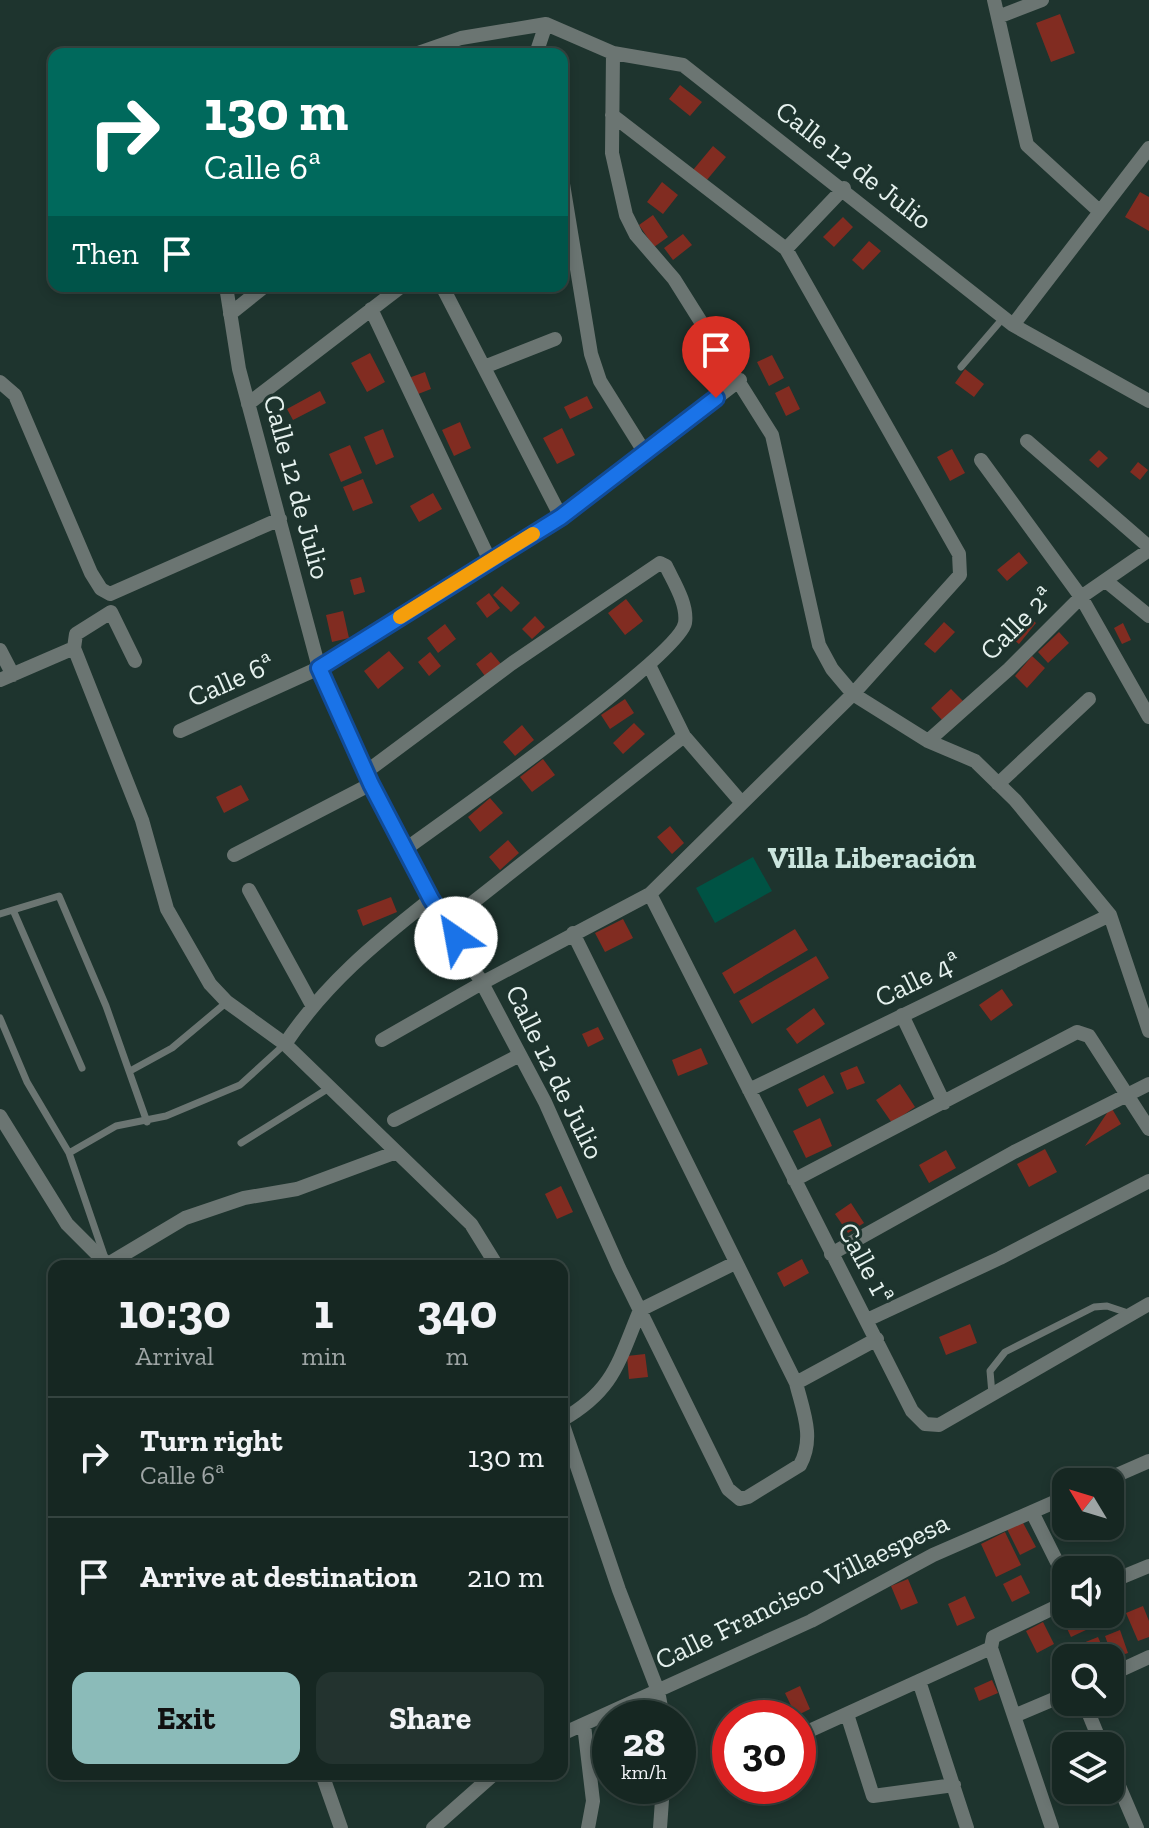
<!DOCTYPE html>
<meta charset="utf-8">
<style>
:root{--surface:#162722;--page:#23332f;--text:#f1f3f6;--muted:#9ea5a5;--line:#354440;--accent:#8bbbb9}
body{margin:0;font-family:"Zilla Slab",serif;background:var(--page);color:var(--text);height:100vh;display:flex;flex-direction:column;font-size:30px;white-space:nowrap}
*{box-sizing:border-box;margin:0}
p{font-size:26px;color:var(--muted)}
.icon{flex:none;width:44px;height:44px;fill:none;stroke:currentColor;stroke-width:2;stroke-linecap:round;stroke-linejoin:round}
.map{position:relative;flex:1;overflow:hidden}
.drawer{position:absolute;left:48px;top:1260px;width:520px;height:520px;display:flex;flex-direction:column;background:var(--surface);border-radius:16px;box-shadow:0 4px 12px #0003,0 0 0 2px var(--line)}
.drawer>*{flex:none}
.banner{position:absolute;left:48px;top:48px;width:520px;height:244px;border-radius:16px;box-shadow:0 4px 12px #0003,0 0 0 2px var(--line);background:#00695c;color:#fff;overflow:hidden}
.needle{width:52px;rotate:308deg}
.controls{position:absolute;left:1052px;top:1468px;display:grid;gap:16px}
.controls a{display:grid;place-items:center;width:72px;height:72px;border-radius:16px;background:var(--surface);box-shadow:0 4px 12px #0003,0 0 0 2px var(--line);font-size:40px}
.speed{position:absolute;left:592px;top:1700px;display:flex;gap:16px;font-size:40px;font-weight:700;text-align:center}
.speed>*{display:grid;place-content:center;width:104px;height:104px;border-radius:50%;background:var(--surface);box-shadow:0 4px 12px #0003,0 0 0 2px var(--line);line-height:1}
.speed small{font-size:20px;font-weight:400}
.speed .limit{border:12px solid #d22;background:#fff;color:#111}
.pin{position:absolute;display:grid;place-items:center;width:68px;height:68px;color:#fff;margin:-82px -34px;border-radius:50% 50% 50% 0;rotate:-45deg;box-shadow:0 0 8px #0007}
.pin .icon{rotate:45deg}
.me{position:absolute;width:88px;margin:-44px;rotate:327deg;stroke-linejoin:round;filter:drop-shadow(0 0 6px #0008)}
.turn{display:flex;align-items:center;gap:28px;height:168px;padding:0 24px;font-size:36px}
.turn .icon{width:104px;height:104px;stroke-width:2.5}
.turn b{display:block;font-size:56px;line-height:68px}
.then{display:flex;align-items:center;height:76px;padding:0 24px;background:#0003;gap:16px;font-size:30px}
.eta{display:flex;justify-content:space-evenly;align-items:center;height:136px;text-align:center}
.eta b{font-size:48px;font-weight:700;line-height:56px}
.primary-button{display:flex;gap:16px;margin-top:auto;padding:16px 24px}
.primary-button a{flex:1;height:92px;border-radius:16px;background:var(--accent);color:#111;font-size:32px;font-weight:700;line-height:92px;text-align:center}
.primary-button a+a{background:var(--page);color:var(--text)}
ul{padding:0;list-style:none}
li{display:flex;align-items:center;gap:24px;height:120px;padding:0 24px;border-top:2px solid var(--line)}
li div{flex:1}
li b{display:block;font-size:30px}
li em{font-style:normal}
.map>svg:first-child{display:block}
.green{fill:#005344}
.building{fill:#812c21}
.lines{fill:none;stroke-linecap:round;stroke-linejoin:round}
.service{stroke:#6b7572;stroke-width:7}
.minor{stroke:#6b7572;stroke-width:14}
.route-casing{stroke:#114b97;stroke-width:20}
.route{stroke:#1a73e8;stroke-width:14}
.slow{stroke:#f59e0b;stroke-width:14}
.labels{text-anchor:middle;dominant-baseline:central;stroke-width:6;stroke-linejoin:round;paint-order:stroke}
.street-label{font-size:28px;fill:#e5f1ee;stroke:#1e342e}
.neighbourhood-label{font-size:30px;font-weight:bold;fill:#cbe5de;stroke:#1e342e}
</style>
<div class="map">
<svg width="1149" height="1828" viewBox="0 0 1149 1828">
<rect width="100%" height="100%" fill="#1e342e"/>
<path class="green" d="M753 857 772 891 715 923 696 888Z"/>
<path class="building" d="M1060 14 1075 53 1051 62 1036 23Z
M680 85 702 102 690 116 669 99Z
M713 146 726 157 706 181 693 170Z
M662 182 678 195 663 214 647 202Z
M1140 192 1149 197V231L1125 217Z
M653 215 668 237 654 247 639 225Z
M843 217 853 227 834 247 823 237Z
M683 234 692 245 673 260 664 248Z
M869 241 881 251 863 270 852 260Z
M370 353 385 382 367 392 351 363Z
M772 355 784 378 769 386 757 362Z
M965 369 984 384 974 397 955 383Z
M425 372 431 389 413 396 406 379Z
M789 386 800 409 786 416 775 393Z
M320 391 326 403 293 420 287 409Z
M587 396 593 408 570 419 564 407Z
M460 422 471 448 454 456 442 430Z
M562 428 575 455 557 464 543 438Z
M383 429 394 457 376 465 364 437Z
M350 445 362 473 341 482 329 454Z
M952 449 965 473 950 481 937 457Z
M1099 450 1108 458 1098 468 1089 460Z
M1138 462 1148 470 1140 480 1130 472Z
M363 479 373 503 353 511 343 487Z
M433 493 442 509 419 522 410 506Z
M1019 552 1028 563 1007 581 997 570Z
M361 577 365 592 354 595 350 580Z
M502 586 520 603 511 612 493 595Z
M489 593 500 608 487 618 476 603Z
M626 599 643 621 625 635 608 613Z
M343 611 349 638 332 642 326 615Z
M1023 612 1036 623 1019 644 1006 633Z
M535 616 545 627 532 639 522 629Z
M944 622 955 632 935 653 924 644Z
M1123 623 1131 640 1122 644 1114 628Z
M445 624 456 639 438 653 427 638Z
M1059 632 1069 643 1048 663 1038 652Z
M389 651 404 668 378 689 364 671Z
M430 652 441 666 429 676 418 662Z
M491 652 501 664 485 676 476 664Z
M1032 656 1045 668 1027 688 1015 676Z
M951 689 963 701 942 720 931 708Z
M625 699 634 713 610 729 601 715Z
M634 723 645 734 623 754 613 743Z
M522 725 534 740 515 756 503 742Z
M543 759 555 775 532 792 520 777Z
M241 785 249 800 224 813 216 797Z
M490 798 503 813 480 832 468 817Z
M670 826 684 843 672 854 657 837Z
M508 840 519 853 500 870 489 857Z
M391 897 397 912 363 926 357 910Z
M623 919 633 938 605 952 595 933Z
M795 929 808 950 734 994 722 973Z
M816 956 829 978 752 1024 739 1001Z
M1002 989 1013 1005 991 1021 979 1005Z
M814 1008 825 1024 797 1044 786 1029Z
M598 1027 604 1039 588 1047 582 1034Z
M701 1048 708 1064 678 1076 672 1060Z
M857 1066 865 1083 847 1090 840 1073Z
M824 1075 834 1093 807 1107 798 1089Z
M900 1084 915 1107 892 1123 876 1100Z
M1111 1107 1121 1124 1085 1146Z
M820 1118 832 1146 806 1158 793 1131Z
M1045 1149 1057 1172 1029 1187 1017 1164Z
M946 1150 956 1168 929 1183 919 1165Z
M561 1186 573 1212 557 1219 545 1194Z
M851 1203 864 1223 848 1233 835 1214Z
M802 1259 809 1273 784 1287 777 1273Z
M970 1324 977 1343 946 1355 939 1337Z
M645 1354 648 1377 629 1379 627 1356Z
M1021 1519 1036 1547 1020 1555 1006 1527Z
M1005 1532 1021 1565 996 1577 981 1544Z
M1021 1575 1030 1593 1012 1602 1003 1584Z
M908 1579 918 1603 901 1610 891 1586Z
M965 1596 975 1618 957 1626 948 1604Z
M1143 1606 1149 1621V1637L1138 1641 1126 1613Z
M1069 1614H1081L1088 1629 1071 1637 1062 1618Z
M1043 1622 1054 1644 1037 1653 1026 1631Z
M1120 1630 1128 1653 1113 1658 1105 1636Z
M1098 1637 1107 1658H1089L1083 1643Z
M992 1680 998 1693 979 1701 974 1688Z
M800 1686 810 1709 796 1716 785 1693Z"/>
<g class="lines">
<path class="service" d="M961 367 1004 317
M13 910 82 1068
M0 914 59 896 106 1006 147 1122
M0 1018 27 1082 69 1153 105 1258
M130 1071 172 1048 227 1002
M241 1143 329 1088
M69 1153 116 1126 166 1116 240 1085 285 1044
M992 1394 990 1371 1005 1352 1094 1307 1107 1306 1131 1314"/>
<path class="minor" d="M994 0 1027 145 1098 210
M998 17 1042 0
M613 53 612 153 626 215 636 235 674 279 772 435 819 645 832 669 853 694 928 741 975 761 1015 800 1110 915 1149 1031
M415 54 461 38 546 24 613 53 683 65 1013 325 1149 401
M536 54 546 24
M562 178 591 354 600 381 645 453
M786 249 844 188
M226 286 239 369 319 668 371 784 431 899 482 983 545 1102 619 1268 728 1489 740 1499 748 1497 800 1465C815 1438 803 1411 796 1383L573 933
M442 286 561 517
M371 309 490 561
M230 314 265 286
M1013 325 1149 148
M484 367 555 339
M0 382 15 395 91 573 101 589 110 594
M248 404 402 286
M1027 441 1149 547
M981 460 1081 597 1149 717
M1106 581 1149 616
M110 594 280 519
M0 650 13 675
M135 661 111 612 76 634 74 648 142 820 167 909 210 984 227 1002 285 1044 471 1224 497 1266
M649 665 684 736 741 802
M0 680 74 648
M180 731 319 668 561 517 740 380
M928 741 1009 669 1081 597 1149 550
M366 772 511 664 660 563 666 566C673 581 688 604 685 623 679 656 447 819 407 848
M998 784 1089 699
M234 855 371 784
M249 890 312 1005
M650 894 912 1411 925 1424 939 1425 1149 1304
M448 922 684 736
M902 1015 944 1103
M382 1040 482 983 650 894 853 694 960 575 959 554 786 249 612 115
M285 1044C325 984 375 943 431 899
M749 1090 1110 915
M0 1116 67 1224 109 1266
M394 1120 520 1055
M794 1180 1077 1032 1089 1036 1149 1129
M831 1254 1014 1152 1149 1084
M108 1264 185 1218 244 1198 297 1189 394 1153
M867 1320 1000 1258 1149 1181
M796 1383 877 1339
M562 1420C614 1390 618 1363 640 1310L735 1263
M562 1422 619 1590 658 1691 663 1718
M1101 1482 1149 1461
M1032 1512 1066 1580
M1110 1582 1149 1566
M991 1648 1052 1828
M1110 1675 1149 1657
M919 1681 967 1828
M1084 1702 1102 1746
M847 1714 873 1796 954 1785
M1014 1716 1066 1694
M584 1725 593 1801 588 1828
M562 1734 811 1621 933 1555 1066 1497
M798 1736 991 1648 993 1637 1066 1602
M1110 1765 1137 1828
M322 1774 341 1828
M433 1828 494 1774
M660 1828 663 1786"/>
</g>
<g class="lines">
<defs>
<path id="route" d="M456 938 431 899 371 784 319 668 561 517 716 398"/>
</defs>
<use href="#route" class="route-casing"/>
<use href="#route" class="route"/>
<path class="slow" d="M400 617 533 534"/>
</g>
<g class="labels">
<g class="street-label">
<text transform="translate(854 165) rotate(38)">Calle 12 de Julio</text>
<text transform="translate(297 487) rotate(75)">Calle 12 de Julio</text>
<text transform="translate(1017 623) rotate(-45)">Calle 2ª</text>
<text transform="translate(231 680) rotate(-24)">Calle 6ª</text>
<text transform="translate(918 979) rotate(-26)">Calle 4ª</text>
<text transform="translate(555 1072) rotate(64)">Calle 12 de Julio</text>
<text transform="translate(866 1263) rotate(62)">Calle 1ª</text>
<text transform="translate(802 1591) rotate(-26)">Calle Francisco Villaespesa</text>
</g>
<g class="neighbourhood-label">
<text x="872" y="858">Villa Liberación</text>
</g>
</g>
</svg>
<div class="controls">
<a><svg class="needle" viewBox="-14 -14 28 28"><path d="M0-13l5 13h-10z" fill="#e53935"/><path d="M0 13l5-13h-10z" fill="#9ea5a5"/></svg></a>
<a><svg class="icon" aria-label="sound" viewBox="0 0 24 24"><path d="M4 9h4l5-4v14l-5-4H4zM17 9q2 3 0 6"/></svg></a>
<a><svg class="icon" aria-label="search" viewBox="0 0 24 24"><circle cx="10" cy="10" r="6"/><path d="M15 15l6 6"/></svg></a>
<a><svg class="icon" aria-label="layers" viewBox="0 0 24 24"><path d="M12 4l9 5-9 5-9-5zM3 14l9 5 9-5"/></svg></a>
</div>
<div class="speed"><div>28<small>km/h</small></div><div class="limit">30</div></div>
<div class="pin" style="left:716px;top:398px;background:#d93025"><svg class="icon" aria-label="arrive" viewBox="0 0 24 24"><path d="M6 21V4h12l-3 4 3 4H6"/></svg></div>
<svg class="me" style="left:456px;top:938px" viewBox="-20 -20 40 40"><circle r="19" fill="#fff"/><path d="M0-13L10 11 0 6-10 11z" fill="#1a73e8"/></svg>
<div class="banner">
<div class="turn"><svg class="icon" aria-label="right" viewBox="0 0 24 24"><path d="M7 20v-9h11M14 6l5 5-5 5"/></svg><div><b>130 m</b>Calle 6ª</div></div>
<div class="then">Then<svg class="icon" aria-label="arrive" viewBox="0 0 24 24"><path d="M6 21V4h12l-3 4 3 4H6"/></svg></div>
</div>
<section class="drawer">
<div class="eta">
<div><b>10:30</b><p>Arrival</p></div>
<div><b>1</b><p>min</p></div>
<div><b>340</b><p>m</p></div>
</div>
<ul>
<li><svg class="icon" aria-label="right" viewBox="0 0 24 24"><path d="M7 20v-9h11M14 6l5 5-5 5"/></svg><div><b>Turn right</b><p>Calle 6ª</p></div><em>130 m</em></li>
<li><svg class="icon" aria-label="arrive" viewBox="0 0 24 24"><path d="M6 21V4h12l-3 4 3 4H6"/></svg><div><b>Arrive at destination</b></div><em>210 m</em></li>
</ul>
<div class="primary-button"><a>Exit</a><a>Share</a></div>
</section>
</div>
